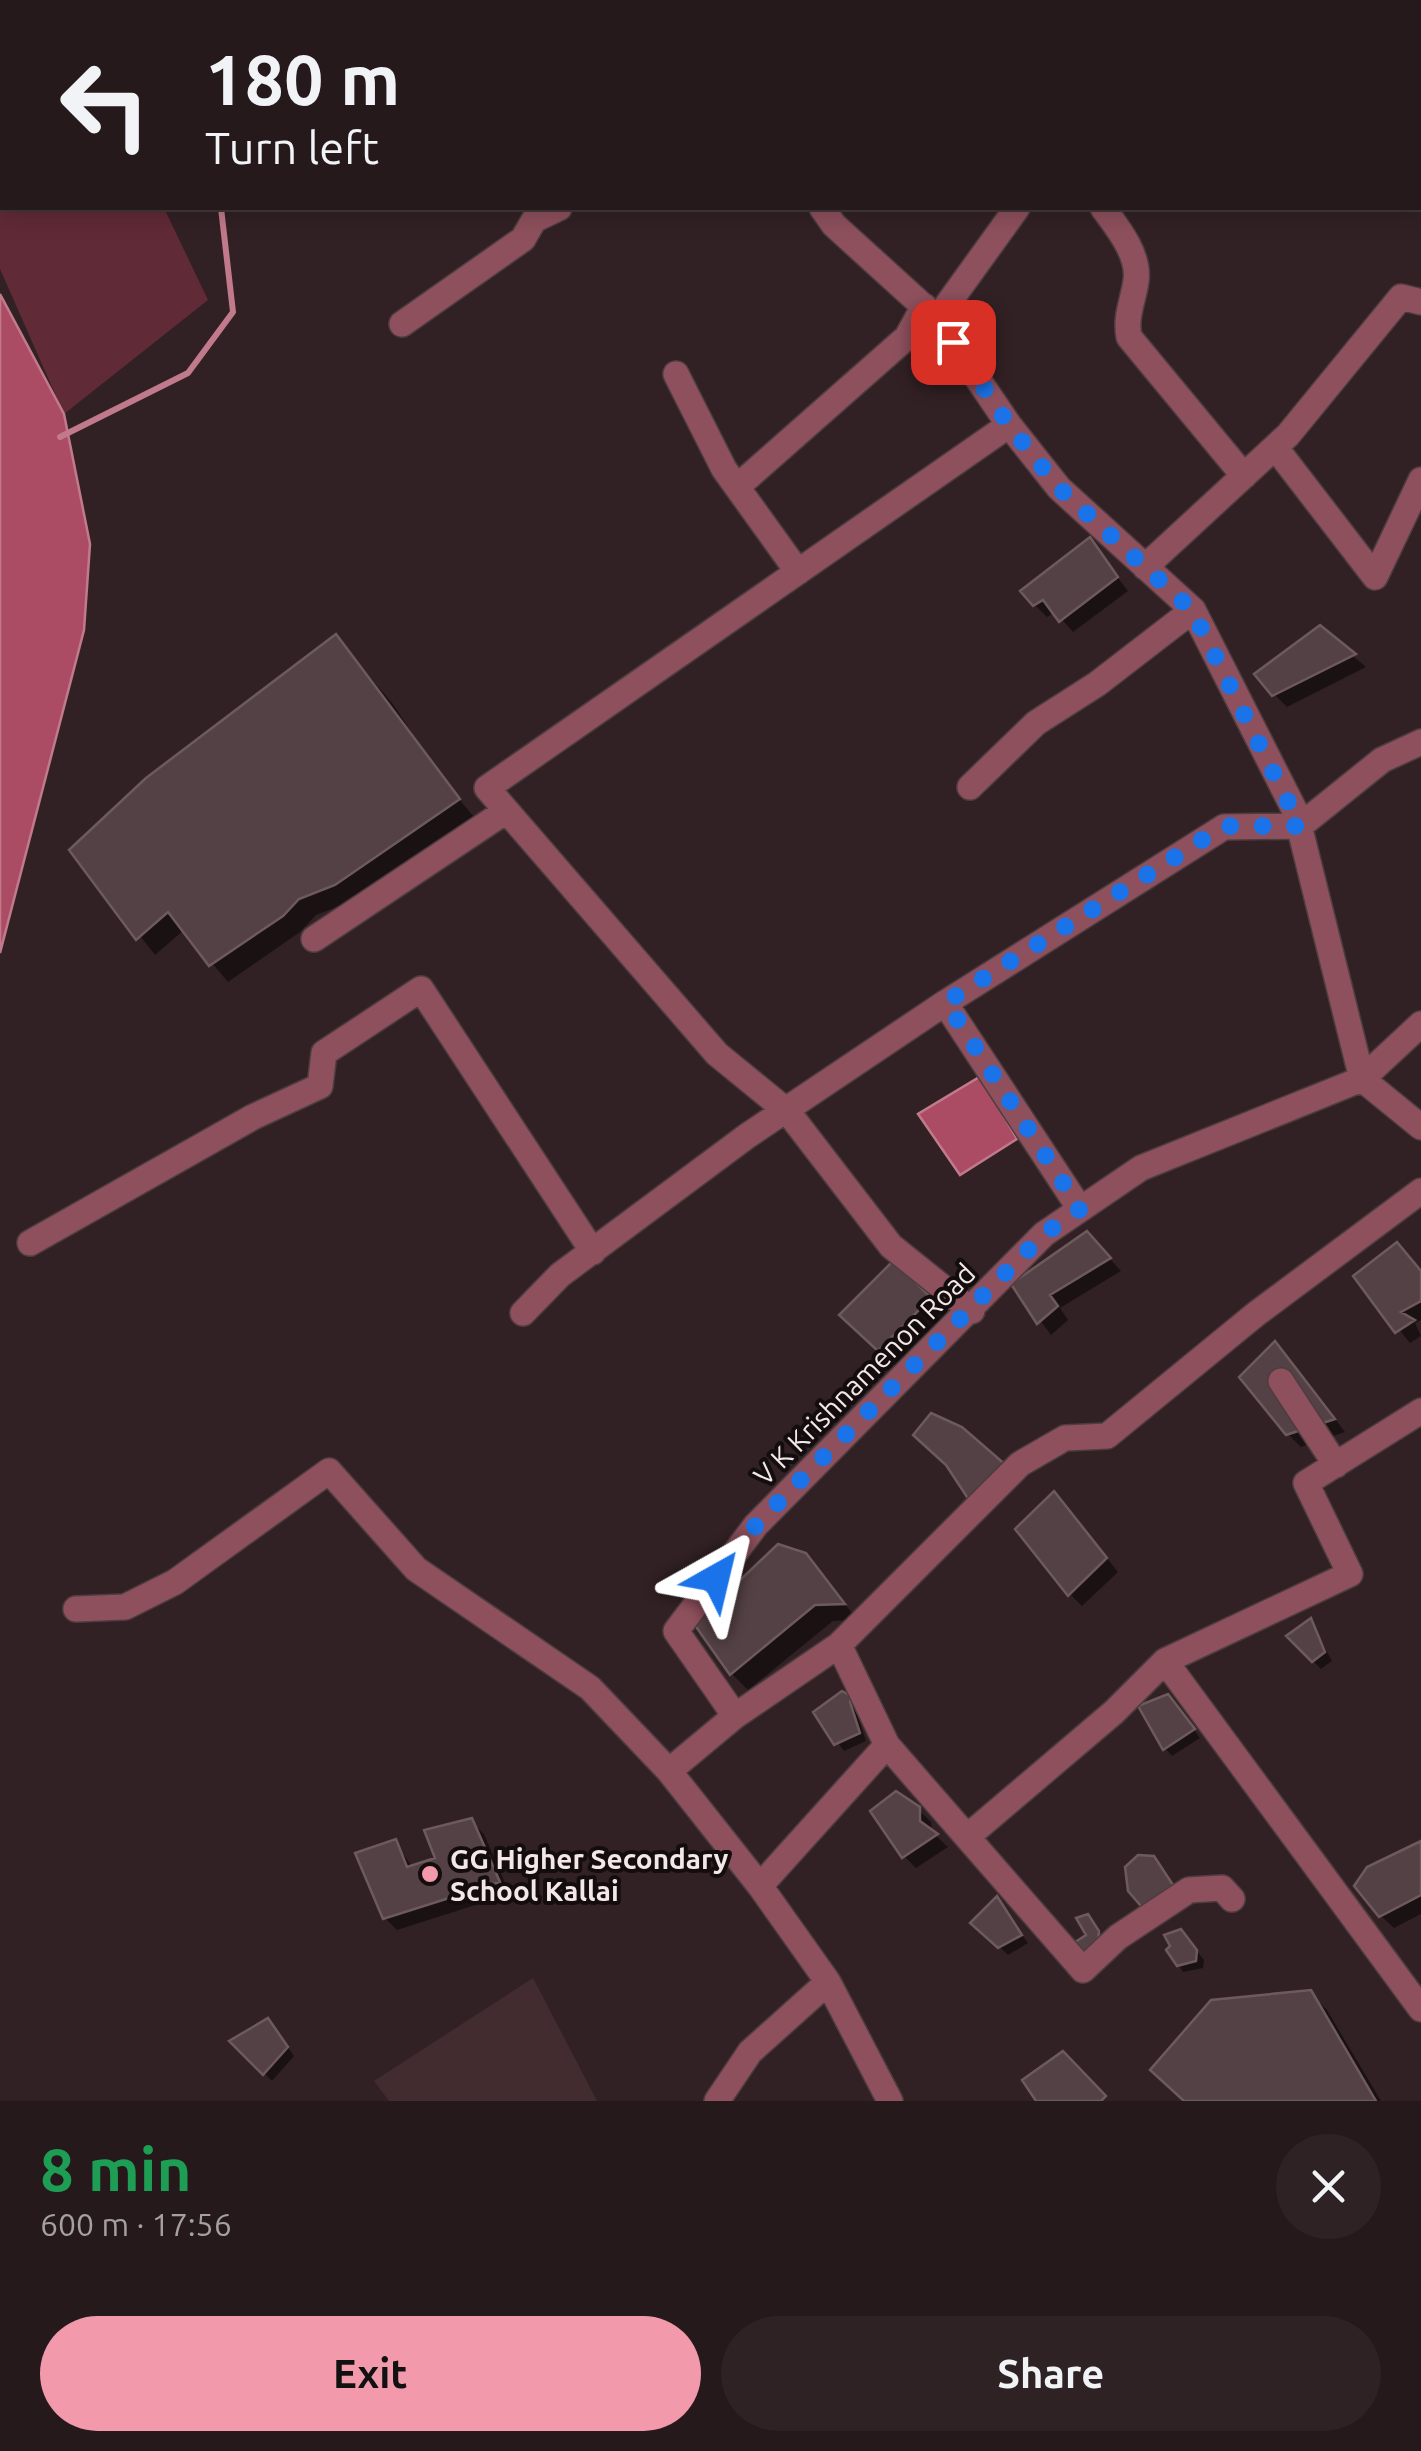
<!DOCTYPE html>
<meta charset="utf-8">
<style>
:root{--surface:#26191b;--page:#2e2224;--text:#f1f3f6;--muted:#a4a0a3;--line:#42383a;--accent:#f29aac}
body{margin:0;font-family:Ubuntu,sans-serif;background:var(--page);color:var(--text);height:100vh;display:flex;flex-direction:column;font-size:38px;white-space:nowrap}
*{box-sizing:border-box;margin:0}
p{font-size:32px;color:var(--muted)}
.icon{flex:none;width:55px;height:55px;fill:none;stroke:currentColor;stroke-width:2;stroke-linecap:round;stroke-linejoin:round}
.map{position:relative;height:2101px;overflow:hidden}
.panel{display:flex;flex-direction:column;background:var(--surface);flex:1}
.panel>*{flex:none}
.top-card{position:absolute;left:0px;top:0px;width:1422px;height:210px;box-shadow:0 5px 25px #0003,0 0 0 2px var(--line);background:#26191b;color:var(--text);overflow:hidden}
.pin{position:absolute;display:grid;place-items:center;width:85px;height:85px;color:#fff;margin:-42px;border-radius:20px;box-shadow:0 5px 15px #0006}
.me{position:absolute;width:110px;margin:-55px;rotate:37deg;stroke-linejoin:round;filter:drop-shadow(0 0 8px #0008)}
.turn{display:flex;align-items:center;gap:35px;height:210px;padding:0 40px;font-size:45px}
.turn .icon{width:130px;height:130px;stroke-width:2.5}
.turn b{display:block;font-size:70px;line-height:85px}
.round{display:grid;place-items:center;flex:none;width:105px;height:105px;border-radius:52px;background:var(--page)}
.summary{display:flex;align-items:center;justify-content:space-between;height:170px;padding:0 40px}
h1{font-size:60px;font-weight:700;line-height:75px;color:#1e9e55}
.cta{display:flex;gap:20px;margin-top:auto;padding:20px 40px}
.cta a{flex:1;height:115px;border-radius:60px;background:var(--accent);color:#111;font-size:40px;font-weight:700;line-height:115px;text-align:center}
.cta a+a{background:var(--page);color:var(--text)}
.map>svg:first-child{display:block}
.built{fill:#422c30}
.green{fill:#612a37}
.water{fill:#ac4c64;stroke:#c17a8c;stroke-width:2.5}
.shadow{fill:#0007}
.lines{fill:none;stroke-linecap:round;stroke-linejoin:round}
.stream{stroke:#c17a8c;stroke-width:6}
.building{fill:#544145;stroke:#6e5a5d;stroke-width:2.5}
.minor-casing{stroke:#4d3d40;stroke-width:28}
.minor{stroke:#8e505d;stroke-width:25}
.route{stroke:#1a73e8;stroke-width:18;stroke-dasharray:0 32.4}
.poi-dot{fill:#f29aac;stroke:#140d0e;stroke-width:4}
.labels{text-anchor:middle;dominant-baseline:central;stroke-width:8;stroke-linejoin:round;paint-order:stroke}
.street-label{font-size:28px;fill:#f3e7e9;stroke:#140d0e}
.poi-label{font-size:28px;font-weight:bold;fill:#f3e7e9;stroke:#140d0e;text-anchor:start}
</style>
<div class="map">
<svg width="1421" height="2101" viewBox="0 0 1421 2101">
<rect width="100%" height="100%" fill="#322124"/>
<path class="built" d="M533 1978 597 2101H389L374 2081Z"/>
<path class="green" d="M0 0 68 2H2V208H164L208 300 64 414 0 269Z"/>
<path class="water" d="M0 294 64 414 90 544 84 630 0 953Z
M981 1076 1017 1139 960 1175 918 1114Z"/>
<path class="shadow" d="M1090 541 1128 591 1073 632 1055 612 1047 617 1035 605Z
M1320 628 1366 667 1287 707 1274 694Z
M336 638 393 704 442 779 474 817 352 901 316 915 300 932 228 982 184 930 155 955 73 850Z
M1099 1247 1121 1271 1060 1308 1068 1320 1051 1335 1014 1285Z
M894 1264 954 1325 905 1375 867 1340Z
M1421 1272V1320L1415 1323 1421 1336 1410 1343 1356 1276Z
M1275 1344 1287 1356 1345 1432 1301 1447 1288 1434Z
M1066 1507 1118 1572 1082 1606 1070 1594Z
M804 1555 858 1620 833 1621 748 1690 732 1674Z
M1310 1621 1332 1661 1321 1669 1290 1637Z
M852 1699 860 1706 856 1711 866 1741 844 1751 816 1713Z
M1176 1705 1200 1738 1172 1756 1165 1748Z
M918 1809 931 1822 932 1832 948 1847 916 1868 904 1856Z
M471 1821 484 1834 510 1894 397 1930 385 1918 395 1842 413 1868 439 1860Z
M1421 1843V1914L1394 1928 1381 1916Z
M997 1900 1028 1943 1008 1955 974 1923Z
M1188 1940 1204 1960 1203 1968 1183 1972 1169 1950Z
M1310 1993 1327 2010 1381 2101H1186Z
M275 2029 294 2056 272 2081 233 2041Z"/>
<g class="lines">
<path class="stream" d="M322 2 326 0
M60 437 188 373 233 312 221 208"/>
</g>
<path class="building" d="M1090 537 1118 577 1059 622 1043 600 1033 606 1020 591Z
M1320 625 1356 654 1272 696 1254 674Z
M336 634 460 799 335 885 299 899 283 916 209 966 168 912 136 940 69 850 146 778Z
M1087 1231 1111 1258 1050 1295 1058 1306 1037 1324 1011 1284Z
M1397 1242 1421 1271V1301L1401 1312 1415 1320 1395 1333 1353 1276Z
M894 1260 931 1298 878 1351 839 1315Z
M1275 1341 1335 1419 1286 1435 1239 1377Z
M931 1413 962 1427 1007 1466 969 1500 946 1465 913 1435Z
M1054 1491 1107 1558 1068 1596 1015 1529Z
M778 1544 806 1553 845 1604 815 1605 730 1675 694 1624Z
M1311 1618 1325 1652 1312 1662 1286 1636Z
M842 1691 853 1697 850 1702 860 1733 834 1745 813 1712Z
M1168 1694 1195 1729 1163 1750 1138 1706Z
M896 1791 920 1807V1821L938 1834 902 1858 870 1811Z
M472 1818 500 1882 383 1919 355 1853 396 1839 407 1867 435 1858 424 1830Z
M1421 1841V1895L1379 1917 1354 1886 1367 1867Z
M1138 1855 1154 1856 1173 1885 1158 1906H1141L1128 1891 1125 1867Z
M997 1896 1022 1935 998 1948 970 1923Z
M1088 1914 1099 1931 1098 1944 1083 1954 1075 1942 1086 1935 1076 1918Z
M1181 1929 1197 1950 1196 1961 1177 1966 1166 1950 1170 1946 1164 1935Z
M1311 1990 1376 2101H1184L1150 2070 1211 2000Z
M268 2018 288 2047 263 2075 229 2041Z
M1063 2051 1106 2096 1101 2101H1036L1022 2080Z"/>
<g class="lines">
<defs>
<path id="minor" d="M215 0 217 2
M403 0 404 2
M636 0 638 2
M764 0 765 2
M844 0V2
M989 0V2
M583 2 587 0
M1047 2 1048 0
M1092 2 1095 0
M822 208 834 225 933 315
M1017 208 937 319 1009 425 1059 488 1193 610 1296 813 1362 1079 1421 1127
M1103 208C1117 227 1140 255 1136 281 1133 302 1125 316 1129 337L1244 476
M402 324 523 239 534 220 559 208
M676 374 724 469 798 572
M1275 447 1375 577 1421 480
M737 487 907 337 924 306
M1145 567 1288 435 1401 297 1421 302
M970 787 1036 723 1097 684 1193 610
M314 939 506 811
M945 1003 1224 827 1300 826 1382 760 1421 742
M30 1243 253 1117 320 1086 324 1053 421 989 593 1252
M972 1311 891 1246 788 1112 717 1054 487 788 1009 425
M523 1313 560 1275 747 1136 945 1003 1080 1209
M1281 1381 1336 1465
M76 1609 125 1607 175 1582 329 1471 416 1569 590 1688 669 1771
M839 1645 887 1745
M1165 1661 1421 2009
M735 1716 839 1645 1020 1464 1065 1438 1107 1436 1256 1314 1421 1191
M967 1837 1083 1970 1118 1937 1189 1890 1222 1888 1232 1899
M760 1886 887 1745 967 1837 1114 1712 1165 1661 1350 1574 1306 1483 1421 1411
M717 2101 750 2052 828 1982
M890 2101 828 1982 760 1886 669 1771 735 1716 676 1631 756 1525 1044 1234 1141 1168 1362 1079 1421 1024"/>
</defs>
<use href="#minor" class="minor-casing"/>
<use href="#minor" class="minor"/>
</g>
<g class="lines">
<path class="route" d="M716 1578 756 1525 1044 1234 1080 1209 946 1002 1224 826H1300L1192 610 1059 488 1009 425 953 342"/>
</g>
<circle class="poi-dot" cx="430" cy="1874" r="10"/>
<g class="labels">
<g class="street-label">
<text transform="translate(864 1374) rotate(-45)">V K Krishnamenon Road</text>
</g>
<g class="poi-label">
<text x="450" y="1858">GG Higher Secondary<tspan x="450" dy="32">School Kallai</tspan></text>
</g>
</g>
</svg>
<div class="pin" style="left:953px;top:342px;background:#d93025"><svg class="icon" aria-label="arrive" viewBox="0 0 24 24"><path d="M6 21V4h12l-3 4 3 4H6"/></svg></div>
<svg class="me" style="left:716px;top:1578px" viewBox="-20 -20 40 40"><path d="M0-17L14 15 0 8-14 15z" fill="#1a73e8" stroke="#fff" stroke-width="4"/></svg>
<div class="top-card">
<div class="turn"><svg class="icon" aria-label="left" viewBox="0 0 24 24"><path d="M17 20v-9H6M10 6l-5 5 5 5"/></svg><div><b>180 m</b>Turn left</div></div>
</div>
</div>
<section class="panel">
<div class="summary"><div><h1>8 min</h1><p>600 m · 17:56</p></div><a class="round"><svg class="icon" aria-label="close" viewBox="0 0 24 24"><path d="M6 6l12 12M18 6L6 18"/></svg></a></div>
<div class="cta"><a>Exit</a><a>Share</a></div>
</section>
